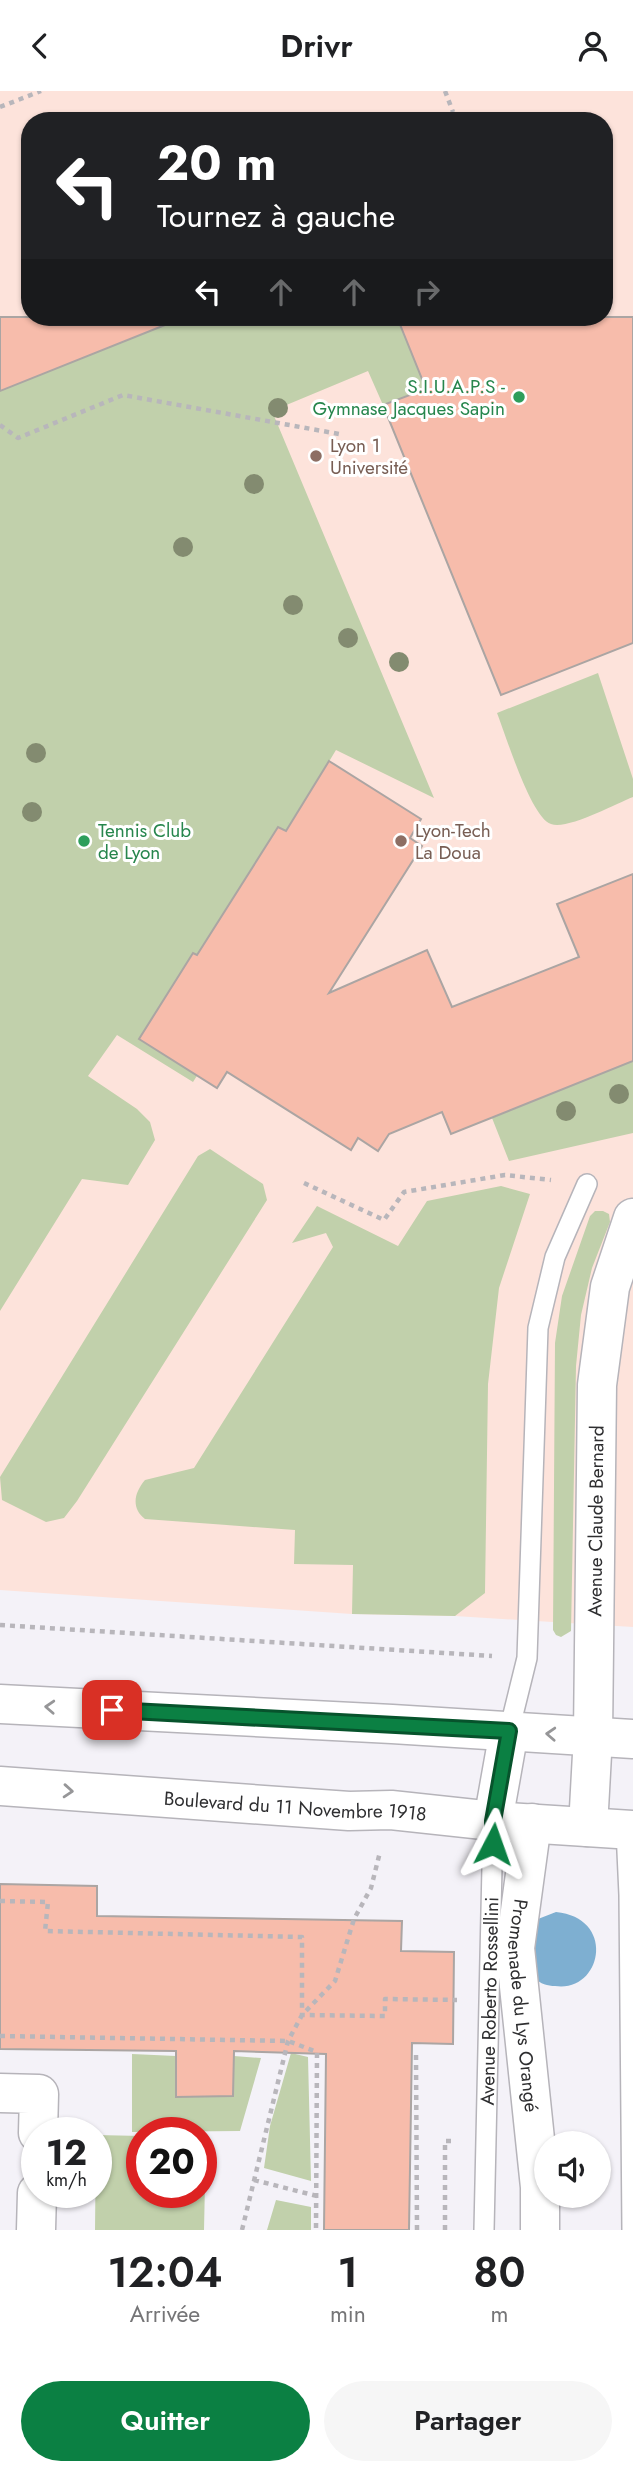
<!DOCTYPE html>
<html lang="fr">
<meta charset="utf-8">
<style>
:root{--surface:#fff;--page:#f6f6f6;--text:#202124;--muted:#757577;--accent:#0b8043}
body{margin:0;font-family:Jost,sans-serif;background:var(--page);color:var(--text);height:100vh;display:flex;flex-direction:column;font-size:26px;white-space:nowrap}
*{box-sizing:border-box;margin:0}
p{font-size:23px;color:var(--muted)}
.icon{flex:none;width:38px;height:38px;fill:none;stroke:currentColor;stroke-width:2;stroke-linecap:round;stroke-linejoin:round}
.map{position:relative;height:2139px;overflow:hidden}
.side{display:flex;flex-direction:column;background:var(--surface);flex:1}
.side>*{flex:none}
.guide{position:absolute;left:21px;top:21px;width:592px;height:214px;border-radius:28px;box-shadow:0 2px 5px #0004;background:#202124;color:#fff;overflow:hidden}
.fabs{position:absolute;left:534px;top:2040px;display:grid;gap:14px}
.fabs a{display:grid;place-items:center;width:77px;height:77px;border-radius:50%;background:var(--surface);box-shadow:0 2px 5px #0004;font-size:35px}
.speed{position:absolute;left:21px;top:2026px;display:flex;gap:14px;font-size:35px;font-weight:700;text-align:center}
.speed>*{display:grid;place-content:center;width:91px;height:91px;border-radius:50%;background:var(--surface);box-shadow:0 2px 5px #0004;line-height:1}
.speed small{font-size:18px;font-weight:400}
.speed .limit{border:10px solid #d22;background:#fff;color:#111}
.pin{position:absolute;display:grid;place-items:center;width:60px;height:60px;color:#fff;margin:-30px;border-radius:14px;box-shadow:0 4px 10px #0006}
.me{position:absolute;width:77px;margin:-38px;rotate:4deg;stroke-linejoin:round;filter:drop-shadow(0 0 5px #0008)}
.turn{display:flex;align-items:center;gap:24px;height:147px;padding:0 21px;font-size:32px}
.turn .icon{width:91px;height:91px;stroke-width:2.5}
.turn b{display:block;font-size:49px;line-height:60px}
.lanes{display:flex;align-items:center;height:66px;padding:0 21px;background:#0003;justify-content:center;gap:35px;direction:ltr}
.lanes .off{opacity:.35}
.eta{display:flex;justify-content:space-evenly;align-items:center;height:119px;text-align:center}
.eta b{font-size:42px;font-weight:600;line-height:49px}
.cta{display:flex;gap:14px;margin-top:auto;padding:14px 21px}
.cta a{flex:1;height:80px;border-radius:42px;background:var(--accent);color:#fff;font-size:28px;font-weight:600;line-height:80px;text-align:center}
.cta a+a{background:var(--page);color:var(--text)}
header{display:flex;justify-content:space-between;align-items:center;height:91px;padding:0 21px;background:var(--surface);font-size:32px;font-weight:600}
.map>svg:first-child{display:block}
.education{fill:#fde3db;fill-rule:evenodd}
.green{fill:#c1d0ab}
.water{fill:#7eafd1}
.building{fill:#f7bcab;stroke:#aba5a3;stroke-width:2}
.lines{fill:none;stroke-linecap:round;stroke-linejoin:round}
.lane-casing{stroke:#b6b4ba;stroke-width:22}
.street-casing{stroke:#b6b4ba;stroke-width:41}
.secondary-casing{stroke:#b6b4ba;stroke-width:41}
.path{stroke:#b8b6bb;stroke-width:4.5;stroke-dasharray:5 5;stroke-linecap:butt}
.lane{stroke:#fff;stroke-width:19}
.street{stroke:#fff;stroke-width:38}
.secondary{stroke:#fff;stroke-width:38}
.tree{fill:#838b70}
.oneway{stroke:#969698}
.route-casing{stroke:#07532c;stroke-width:18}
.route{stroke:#0b8043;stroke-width:12}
.leisure-dot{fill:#2e9e5b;stroke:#fff;stroke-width:2.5}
.education-dot{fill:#8d6e63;stroke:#fff;stroke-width:2.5}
.labels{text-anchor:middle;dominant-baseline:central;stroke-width:6;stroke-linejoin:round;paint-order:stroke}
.leisure-label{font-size:19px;fill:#27864d;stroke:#fff;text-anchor:end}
.education-label{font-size:19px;fill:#785e54;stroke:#fff;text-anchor:start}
.street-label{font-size:19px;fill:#2e2e30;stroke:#fff}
</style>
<header><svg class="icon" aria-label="back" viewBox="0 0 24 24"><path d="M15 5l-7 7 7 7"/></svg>Drivr<svg class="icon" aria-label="person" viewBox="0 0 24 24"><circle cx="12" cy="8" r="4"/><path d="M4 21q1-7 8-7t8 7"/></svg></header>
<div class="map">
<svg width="633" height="2139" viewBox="0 0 633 2139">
<rect width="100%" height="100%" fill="#f4f2f8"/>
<path class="education" d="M0 0H633V1536L455 1525 352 1523 0 1499ZM30 30H604V226H30Z"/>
<path class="green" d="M185 226H397L426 298 383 314 368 280 272 320 434 707 336 659 307 707 292 744 278 736 235 805 213 873 193 862 150 931 214 958 193 991 117 944 88 985 137 1018 150 1031 155 1049 128 1094 82 1088 0 1220V300Z
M598 582 633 688V706C615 713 568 739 551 733 531 727 505 642 497 622Z
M633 970V1042L509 1070 492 1027Z
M210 1058 263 1093 267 1109 77 1410 64 1427 46 1431 2 1409 0 1386 198 1065Z
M501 1095 530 1103 499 1197 488 1293 485 1502 455 1525 352 1523 353 1474 294 1473 295 1439 145 1428C131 1417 134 1402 145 1389L194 1377 333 1156 326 1142 292 1152 317 1115 398 1155 427 1110Z
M595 1120H603L609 1123 610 1131 592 1177 581 1224 576 1275 571 1540 561 1546 556 1544 553 1539 555 1252 562 1205 590 1125Z
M291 1962 308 1966 311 2090 264 2077 270 2035Z
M132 1963 176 1965V2006L233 2005 234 1965 261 1967 240 2040 132 2041Z
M96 2044 142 2045V2102H201V2046H206L204 2139H95Z
M276 2109 311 2116V2139H267Z"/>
<path class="water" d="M556 1821C617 1827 602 1902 555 1895 548 1895 540 1893 535 1887 529 1879 526 1862 522 1852L538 1828Z"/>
<path class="building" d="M0 226H180V228L0 300Z
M397 226H633V552L501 604 383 314 426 298Z
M329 670 421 728 410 747 422 755 329 902 427 859 452 916 579 866 557 813 633 783V970L451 1043 442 1021 389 1043 378 1060 358 1047 351 1059 227 981 217 997 139 948 193 862 197 864 278 736 286 740Z
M0 1793 97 1795V1825L402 1830 401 1860 454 1861 453 1953 412 1952 409 2139H324L326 1963 234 1960 233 2005 176 2006V1960L0 1958Z"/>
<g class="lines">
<defs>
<g id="lane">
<path d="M509 1640 527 1567 538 1237 555 1166 587 1093"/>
<path d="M626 1739 629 1804 632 2139"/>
<path id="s1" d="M484 2139 493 1730"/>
</g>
<g id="street">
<path id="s2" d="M593 1645 597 1294 610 1196 633 1127"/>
<path d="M493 1730 509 1640"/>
<path id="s3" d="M532 1732 515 1857 540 2096V2139"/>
<path d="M0 2002 39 2003 38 2042"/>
<path d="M36 2139 37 2102"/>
</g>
<g id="secondary">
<path d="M0 1613 392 1633 633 1648"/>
<path id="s4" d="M0 1695 349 1720 391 1719 493 1730 633 1739"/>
<path d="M588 1736 593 1645"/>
</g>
</defs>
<use href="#lane" class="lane-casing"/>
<use href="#street" class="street-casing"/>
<use href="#secondary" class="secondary-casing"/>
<path class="path" d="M445 0 453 21
M0 16 41 0
M0 334 18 347 123 304 339 343
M304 1092 384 1129 404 1101 505 1084 551 1089
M0 1534 492 1565
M0 1810 48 1811 45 1840 302 1846V1924L385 1925V1908L457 1909
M0 1945 288 1950 317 1961 316 2139
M416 1964 417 2139
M254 2089 317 2105
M242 2139 288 1950 302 1924 335 1890 354 1828 371 1797 380 1761
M445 2139V2050H454"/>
<use href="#lane" class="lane"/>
<use href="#street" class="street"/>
<use href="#secondary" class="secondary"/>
</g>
<g class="tree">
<circle cx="278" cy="317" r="10"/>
<circle cx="254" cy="393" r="10"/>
<circle cx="183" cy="456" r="10"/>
<circle cx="293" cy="514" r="10"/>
<circle cx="348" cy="547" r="10"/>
<circle cx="399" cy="571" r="10"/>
<circle cx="36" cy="662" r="10"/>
<circle cx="32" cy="721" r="10"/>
<circle cx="619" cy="1003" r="10"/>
<circle cx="566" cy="1020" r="10"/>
</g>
<defs><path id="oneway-chevron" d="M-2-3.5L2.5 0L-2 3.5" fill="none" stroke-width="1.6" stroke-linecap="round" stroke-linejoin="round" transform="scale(1.75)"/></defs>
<g class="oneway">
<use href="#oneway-chevron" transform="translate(50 1616) rotate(-177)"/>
<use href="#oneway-chevron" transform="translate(551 1643) rotate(-177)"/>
<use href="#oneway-chevron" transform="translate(68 1700) rotate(4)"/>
</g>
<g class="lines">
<defs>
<path id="route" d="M112 1619 509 1640 493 1730V1753"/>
</defs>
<use href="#route" class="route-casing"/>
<use href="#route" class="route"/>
</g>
<g class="leisure-dot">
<circle cx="519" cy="306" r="7"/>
<circle cx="84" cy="750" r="7"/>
</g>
<g class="education-dot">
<circle cx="316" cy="365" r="7"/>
<circle cx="401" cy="750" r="7"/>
</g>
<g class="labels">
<g class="leisure-label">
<text x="505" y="295">S.I.U.A.P.S -<tspan x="505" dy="22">Gymnase Jacques Sapin</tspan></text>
<text x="98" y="739" text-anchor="start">Tennis Club<tspan x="98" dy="22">de Lyon</tspan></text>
</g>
<g class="education-label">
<text x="330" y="354">Lyon 1<tspan x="330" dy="22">Université</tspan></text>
<text x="415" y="739">Lyon-Tech<tspan x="415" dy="22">La Doua</tspan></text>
</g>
<g class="street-label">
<text stroke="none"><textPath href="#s2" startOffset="215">Avenue Claude Bernard</textPath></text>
<text stroke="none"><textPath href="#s4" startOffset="296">Boulevard du 11 Novembre 1918</textPath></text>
<text stroke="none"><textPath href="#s1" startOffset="229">Avenue Roberto Rossellini</textPath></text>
<text stroke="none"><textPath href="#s3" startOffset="184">Promenade du Lys Orangé</textPath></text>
</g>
</g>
</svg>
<div class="fabs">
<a><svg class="icon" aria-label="sound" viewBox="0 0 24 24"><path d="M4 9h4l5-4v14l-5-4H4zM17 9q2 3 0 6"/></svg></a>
</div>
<div class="speed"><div>12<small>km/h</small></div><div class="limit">20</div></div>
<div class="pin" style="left:112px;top:1619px;background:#d93025"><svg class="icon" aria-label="arrive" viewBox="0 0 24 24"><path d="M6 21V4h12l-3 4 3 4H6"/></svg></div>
<svg class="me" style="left:493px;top:1753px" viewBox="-20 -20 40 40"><path d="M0-17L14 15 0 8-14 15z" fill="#0b8043" stroke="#fff" stroke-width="4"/></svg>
<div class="guide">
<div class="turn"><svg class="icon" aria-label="left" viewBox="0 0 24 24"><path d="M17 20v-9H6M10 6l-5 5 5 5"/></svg><div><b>20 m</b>Tournez à gauche</div></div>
<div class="lanes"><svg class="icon" aria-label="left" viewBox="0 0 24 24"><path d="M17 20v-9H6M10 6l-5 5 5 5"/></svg><svg class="icon off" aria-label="ahead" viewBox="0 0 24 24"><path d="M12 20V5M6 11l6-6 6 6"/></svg><svg class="icon off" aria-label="ahead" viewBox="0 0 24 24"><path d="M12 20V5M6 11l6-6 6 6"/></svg><svg class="icon off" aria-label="right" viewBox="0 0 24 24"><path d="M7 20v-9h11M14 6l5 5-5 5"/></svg></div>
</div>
</div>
<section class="side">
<div class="eta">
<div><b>12:04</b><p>Arrivée</p></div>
<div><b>1</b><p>min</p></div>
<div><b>80</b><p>m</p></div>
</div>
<div class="cta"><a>Quitter</a><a>Partager</a></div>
</section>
